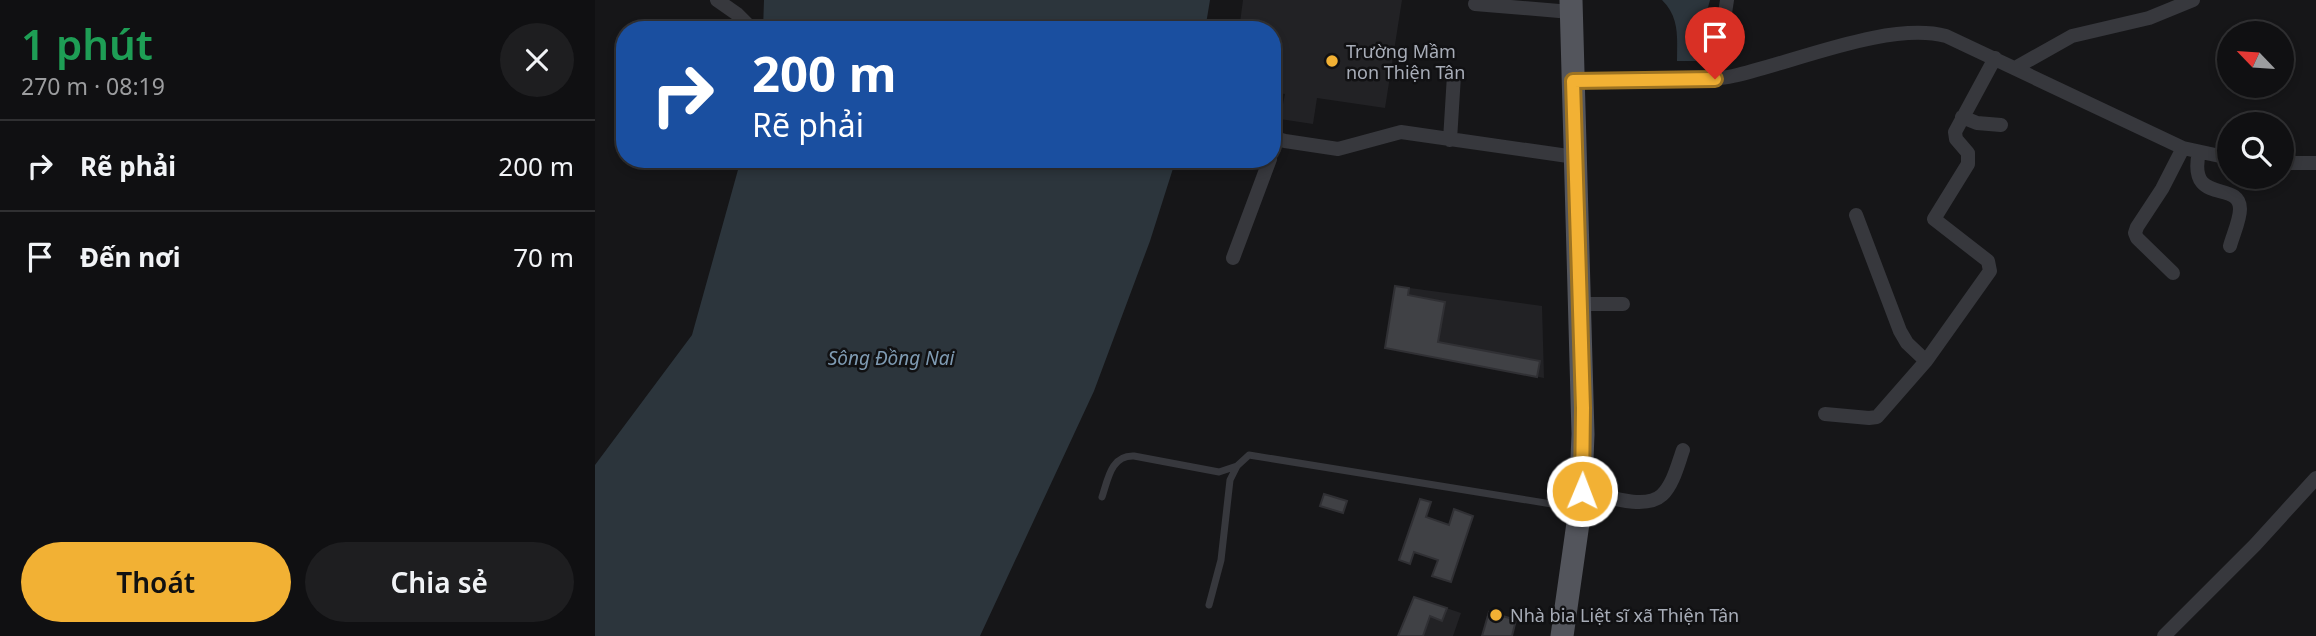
<!DOCTYPE html>
<html lang="vi">
<meta charset="utf-8">
<style>
:root{--surface:#101012;--page:#1e1e20;--text:#f1f3f6;--muted:#9c9d9f;--line:#303032;--accent:#f2b134}
body{margin:0;font-family:"Noto Sans",sans-serif;background:var(--page);color:var(--text);height:100vh;display:flex;flex-direction:column;font-size:26px;white-space:nowrap}
*{box-sizing:border-box;margin:0}
p{font-size:23px;color:var(--muted)}
.icon{flex:none;width:38px;height:38px;fill:none;stroke:currentColor;stroke-width:2;stroke-linecap:round;stroke-linejoin:round}
.map{position:relative;flex:1;overflow:hidden}
.panel{display:flex;flex-direction:column;background:var(--surface);width:595px}
.panel>*{flex:none}
.top-card{position:absolute;left:21px;top:21px;width:665px;height:147px;border-radius:28px;box-shadow:0 4px 10px #0003,0 0 0 2px var(--line);background:#1a4fa0;color:#fff;overflow:hidden}
.needle{width:46px;rotate:295deg}
.controls{position:absolute;left:1622px;top:21px;display:grid;gap:14px}
.controls a{display:grid;place-items:center;width:77px;height:77px;border-radius:50%;background:var(--surface);box-shadow:0 4px 10px #0003,0 0 0 2px var(--line);font-size:35px}
.pin{position:absolute;display:grid;place-items:center;width:60px;height:60px;color:#fff;margin:-72px -30px;border-radius:50% 50% 50% 0;rotate:-45deg;box-shadow:0 0 7px #0007}
.pin .icon{rotate:45deg}
.me{position:absolute;width:77px;margin:-38px;rotate:1deg;stroke-linejoin:round;filter:drop-shadow(0 0 5px #0008)}
.turn{display:flex;align-items:center;gap:24px;height:147px;padding:0 21px;font-size:32px}
.turn .icon{width:91px;height:91px;stroke-width:2.5}
.turn b{display:block;font-size:49px;line-height:60px}
.round{display:grid;place-items:center;flex:none;width:74px;height:74px;border-radius:37px;background:var(--page)}
.headline{display:flex;align-items:center;justify-content:space-between;height:119px;padding:0 21px}
h1{font-size:42px;font-weight:600;line-height:52px;color:#1e9e55}
.cta{display:flex;gap:14px;margin-top:auto;padding:14px 21px}
.cta a{flex:1;height:80px;border-radius:42px;background:var(--accent);color:#111;font-size:28px;font-weight:600;line-height:80px;text-align:center}
.cta a+a{background:var(--page);color:var(--text)}
ul{padding:0;list-style:none}
li{display:flex;align-items:center;gap:21px;height:91px;padding:0 21px;border-top:2px solid var(--line)}
li div{flex:1}
li b{display:block;font-size:26px}
li em{font-style:normal}
main{display:flex;flex:1;min-height:0}
.map>svg:first-child{display:block}
.built{fill:#222225}
.water{fill:#2c353c}
.building{fill:#404145;stroke:#303034;stroke-width:2}
.lines{fill:none;stroke-linecap:round;stroke-linejoin:round}
.service{stroke:#37383d;stroke-width:7}
.minor{stroke:#37383d;stroke-width:14}
.primary{stroke:#53555c;stroke-width:23}
.route-casing{stroke:#9d7322;stroke-width:18}
.route{stroke:#f2b134;stroke-width:12}
.poi-dot{fill:#f2b134;stroke:#111113;stroke-width:2.5}
.labels{text-anchor:middle;dominant-baseline:central;stroke-width:5;stroke-linejoin:round;paint-order:stroke}
.poi-label{font-size:18px;fill:#a8adb8;stroke:#111113;text-anchor:start}
.water-label{font-size:19px;font-style:italic;fill:#7f9bb3;stroke:#111113}
</style>
<main>
<section class="panel">
<div class="headline"><div><h1>1 phút</h1><p>270 m · 08:19</p></div><a class="round"><svg class="icon" aria-label="close" viewBox="0 0 24 24"><path d="M6 6l12 12M18 6L6 18"/></svg></a></div>
<ul>
<li><svg class="icon" aria-label="right" viewBox="0 0 24 24"><path d="M7 20v-9h11M14 6l5 5-5 5"/></svg><div><b>Rẽ phải</b></div><em>200 m</em></li>
<li><svg class="icon" aria-label="arrive" viewBox="0 0 24 24"><path d="M6 21V4h12l-3 4 3 4H6"/></svg><div><b>Đến nơi</b></div><em>70 m</em></li>
</ul>
<div class="cta"><a>Thoát</a><a>Chia sẻ</a></div>
</section>
<div class="map">
<svg width="1721" height="636" viewBox="0 0 1721 636">
<rect width="100%" height="100%" fill="#161618"/>
<path class="built" d="M648 0H807L790 108 722 98 718 124 685 119 690 94 677 92V30H644Z
M800 286 947 306 949 378 790 348Z
M819 597 866 613 858 636H804Z"/>
<path class="water" d="M169 0H615L610 30H168Z
M1067 0H1115L1106 33 1101 61H1082C1082 37 1085 18 1067 0Z
M146 159H581L555 241 499 391 385 636H0V465L97 335Z"/>
<path class="building" d="M800 286 814 288 813 295 850 302 843 342 945 361 942 377 790 348Z
M729 494 752 501 748 513 725 506Z
M825 499 836 502 831 517 854 525 859 509 878 516 856 582 837 576 843 560 819 552 815 564 804 560Z
M819 597 852 608 847 621 835 616 828 636H803Z
M894 612 921 620 917 636H887Z"/>
<g class="lines">
<path class="service" d="M507 497C513 479 516 455 539 456L624 472 642 466
M614 605 626 560 635 480 642 466 654 455 981 508"/>
<path class="minor" d="M122 0 142 14 158 30
M880 4 976 12
M1420 68 1477 36 1554 18 1598 0
M1120 79 1132 0
M978 81C1009 81 1039 81 1069 81 1092 80 1116 81 1138 76 1198 63 1293 21 1351 36L1588 148 1634 158
M1367 117 1382 123 1406 125
M677 132 683 139 690 141 743 149 806 132 980 157
M855 140 859 75
M1604 152C1592 207 1645 179 1645 209 1645 220 1638 235 1635 246
M1687 163H1721
M1261 215 1305 331 1312 343 1331 361
M638 258 675 159
M1578 273 1542 238 1540 233 1542 227 1567 189 1588 148
M985 304H1028
M1230 414 1274 418 1282 417 1331 361 1395 271 1393 261 1339 219 1373 164V153L1361 139 1360 132 1400 58
M987 491C1008 495 1050 511 1067 495 1078 485 1083 464 1088 450
M1569 636 1660 545 1721 478"/>
<path class="primary" d="M967 636 985 509 988 434 976 0"/>
</g>
<g class="lines">
<defs>
<path id="route" d="M987 491 988 408 978 81 1120 79"/>
</defs>
<use href="#route" class="route-casing"/>
<use href="#route" class="route"/>
</g>
<g class="poi-dot">
<circle cx="737" cy="61" r="7"/>
<circle cx="901" cy="615" r="7"/>
</g>
<g class="labels">
<g class="poi-label">
<text x="751" y="51">Trường Mầm<tspan x="751" dy="21">non Thiện Tân</tspan></text>
<text x="915" y="615">Nhà bia Liệt sĩ xã Thiện Tân</text>
</g>
<g class="water-label">
<text x="296" y="358">Sông Đồng Nai</text>
</g>
</g>
</svg>
<div class="controls">
<a><svg class="needle" viewBox="-14 -14 28 28"><path d="M0-13l5 13h-10z" fill="#e53935"/><path d="M0 13l5-13h-10z" fill="#9c9d9f"/></svg></a>
<a><svg class="icon" aria-label="search" viewBox="0 0 24 24"><circle cx="10" cy="10" r="6"/><path d="M15 15l6 6"/></svg></a>
</div>
<div class="pin" style="left:1120px;top:79px;background:#d93025"><svg class="icon" aria-label="arrive" viewBox="0 0 24 24"><path d="M6 21V4h12l-3 4 3 4H6"/></svg></div>
<svg class="me" style="left:987px;top:491px" viewBox="-20 -20 40 40"><circle r="17" fill="#f2b134" stroke="#fff" stroke-width="3"/><path d="M0-11L8 9 0 5-8 9z" fill="#fff"/></svg>
<div class="top-card">
<div class="turn"><svg class="icon" aria-label="right" viewBox="0 0 24 24"><path d="M7 20v-9h11M14 6l5 5-5 5"/></svg><div><b>200 m</b>Rẽ phải</div></div>
</div>
</div>
</main>
